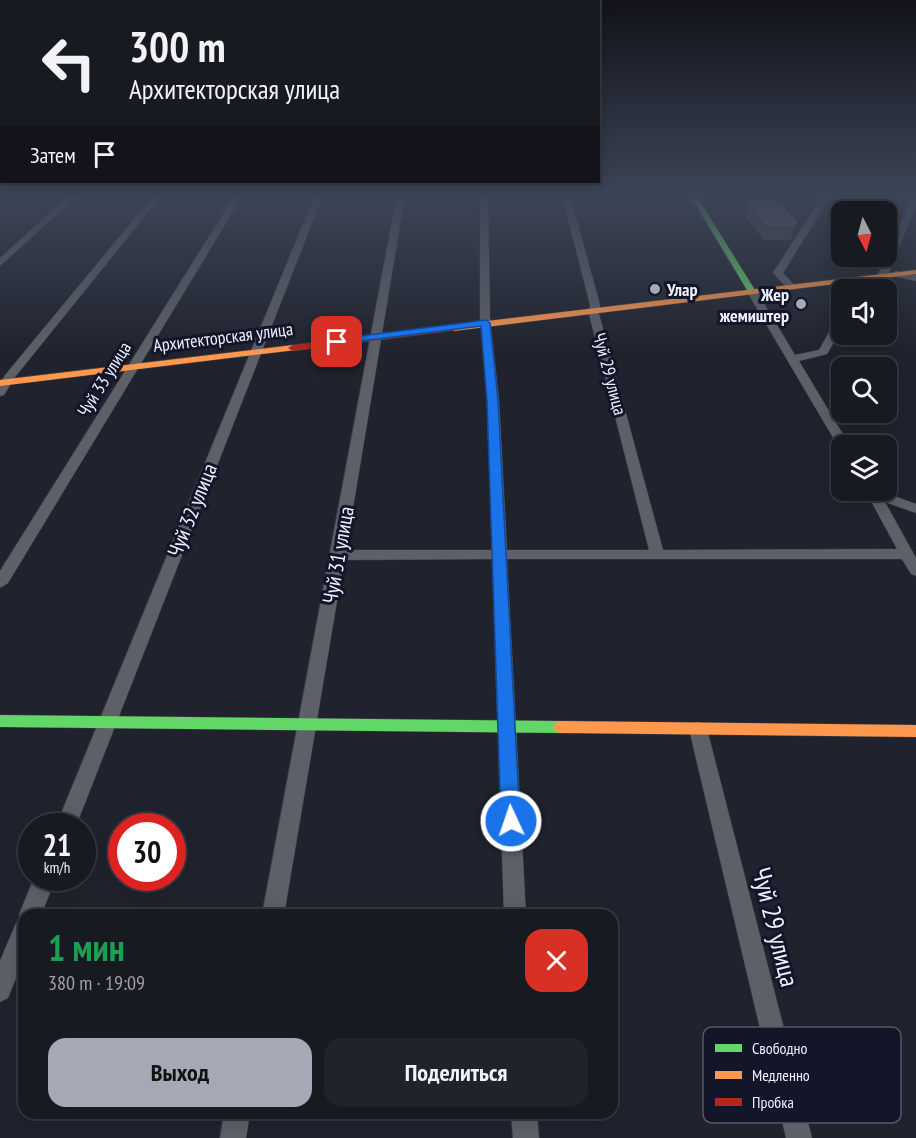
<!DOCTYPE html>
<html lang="ru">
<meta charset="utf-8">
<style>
:root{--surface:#181a22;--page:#21232a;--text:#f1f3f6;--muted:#9fa1a5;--line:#363840;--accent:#a5a9b5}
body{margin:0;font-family:"PT Sans Narrow",sans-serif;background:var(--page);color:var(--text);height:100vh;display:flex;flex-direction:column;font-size:22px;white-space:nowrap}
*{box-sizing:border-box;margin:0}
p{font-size:20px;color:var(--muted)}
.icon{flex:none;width:33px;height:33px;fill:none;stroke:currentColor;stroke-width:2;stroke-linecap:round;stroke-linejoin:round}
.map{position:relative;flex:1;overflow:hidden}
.side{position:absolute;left:18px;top:909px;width:600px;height:210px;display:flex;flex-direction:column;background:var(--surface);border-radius:18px;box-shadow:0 3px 15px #0003,0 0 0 2px var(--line)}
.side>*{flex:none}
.top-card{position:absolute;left:0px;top:0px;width:600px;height:183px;box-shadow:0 3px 15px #0003,0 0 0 2px var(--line);background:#181a22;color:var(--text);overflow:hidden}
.needle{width:39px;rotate:174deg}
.fabs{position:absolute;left:831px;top:201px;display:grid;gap:12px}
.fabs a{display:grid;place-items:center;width:66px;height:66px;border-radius:12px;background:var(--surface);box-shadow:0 3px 15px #0003,0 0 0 2px var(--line);font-size:30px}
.speed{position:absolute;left:18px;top:813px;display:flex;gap:12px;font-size:30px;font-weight:700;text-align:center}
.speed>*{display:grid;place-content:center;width:78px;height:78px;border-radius:50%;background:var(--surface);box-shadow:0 3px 15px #0003,0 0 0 2px var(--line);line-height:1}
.speed small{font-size:15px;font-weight:400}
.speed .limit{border:9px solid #d22;background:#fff;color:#111}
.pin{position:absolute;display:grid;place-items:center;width:51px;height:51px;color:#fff;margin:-26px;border-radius:12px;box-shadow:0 3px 9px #0006}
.me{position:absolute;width:66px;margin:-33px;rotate:357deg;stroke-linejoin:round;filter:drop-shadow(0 0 4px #0008)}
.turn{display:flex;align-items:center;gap:21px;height:126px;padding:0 30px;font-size:27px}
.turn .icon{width:78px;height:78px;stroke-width:2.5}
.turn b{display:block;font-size:42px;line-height:51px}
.then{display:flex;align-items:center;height:57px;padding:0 30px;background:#0003;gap:12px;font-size:22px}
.round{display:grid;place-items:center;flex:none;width:63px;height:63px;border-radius:18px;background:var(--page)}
.summary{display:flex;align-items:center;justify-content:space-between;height:102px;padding:0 30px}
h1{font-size:36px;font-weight:800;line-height:45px;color:#1e9e55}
.action{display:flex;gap:12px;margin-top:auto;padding:12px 30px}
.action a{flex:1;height:69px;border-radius:18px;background:var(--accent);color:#111;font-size:24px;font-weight:800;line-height:69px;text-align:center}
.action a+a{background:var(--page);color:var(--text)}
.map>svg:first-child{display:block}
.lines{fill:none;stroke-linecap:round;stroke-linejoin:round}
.stream{stroke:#1b5f82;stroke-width:4}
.street-casing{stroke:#3c3e47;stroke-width:1}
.fast-casing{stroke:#3c3e47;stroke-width:1}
.slow-casing{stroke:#3c3e47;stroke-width:1}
.jam-casing{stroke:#3c3e47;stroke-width:1}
.street{fill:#5e6068;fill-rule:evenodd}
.fast{fill:#63d668;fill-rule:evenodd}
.slow{fill:#ff974d;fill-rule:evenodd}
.jam{fill:#b3261e;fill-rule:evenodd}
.wall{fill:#454851}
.shaded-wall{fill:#2e313b}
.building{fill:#575a64;stroke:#6e727c;stroke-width:1.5}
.route{fill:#1a73e8;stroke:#114b97;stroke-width:1.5}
.poi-dot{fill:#a5a9b5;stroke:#121628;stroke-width:2}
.labels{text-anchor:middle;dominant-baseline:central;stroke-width:6;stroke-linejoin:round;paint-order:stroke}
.far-poi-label{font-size:18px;font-weight:bold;fill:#edf1fe;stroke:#121628;text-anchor:start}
.far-street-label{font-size:18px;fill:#edf1fe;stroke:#121628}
.street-label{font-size:21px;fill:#edf1fe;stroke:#121628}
.near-street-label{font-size:26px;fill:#edf1fe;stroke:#121628}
.key{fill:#121628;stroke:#545868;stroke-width:1.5}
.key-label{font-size:16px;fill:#edf1fe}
</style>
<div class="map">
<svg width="916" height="1138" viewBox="0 0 916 1138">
<rect width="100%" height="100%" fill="#20232d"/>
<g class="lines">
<path class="stream" d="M0 197 7 195"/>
<defs>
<path id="street" d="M70 195H78L0 266V258Z
M154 195H162L15 377 4 395 0 396V383L6 374Z
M235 195H243L8 583 0 588V571Z
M315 195H323L76 826H56Z
M397 195H405L346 550H492L487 401 480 318V195H488L490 318 499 401 507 550H649L589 314 590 305 562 195H570L600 305 599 314 663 550 897 549 865 490H878L916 504V513L885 502 916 558V576L911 574 902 559H507L526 915H504L492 559 344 560 284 915H262Z
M823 195H831L783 273 795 286 787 288 773 273Z
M913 195H916V205L888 275 880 277 878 275Z
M896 271 916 275V281L893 276 891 274Z
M838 278 851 290H842L833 281Z
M751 287 756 290 795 355 819 350 837 318 842 315V328L827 354 799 361 850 446H842V449L838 446 746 290Z
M698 722 704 724 707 729 812 1138H786L689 729 692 724Z
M34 878H56L41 915H24V958L8 998 0 1002V961L16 923 21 920 19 915Z
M224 1113H250L246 1138H220Z
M511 1113H537L539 1138H513Z"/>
<path id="fast" d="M690 195H696L755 290 754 292 747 290Z
M0 715 561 721 567 723 569 727 567 731 561 733 0 727Z"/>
<path id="slow" d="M916 270V274L454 331 449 328 454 325Z
M293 345 298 348 296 350 0 386V380Z
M561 721 916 725V737L561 733 555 731 553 727 555 723Z"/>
<path id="jam" d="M454 325 459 328 457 330 293 351 288 348 293 345Z"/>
</defs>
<use href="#street" class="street-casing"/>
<use href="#fast" class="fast-casing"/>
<use href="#slow" class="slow-casing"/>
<use href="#jam" class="jam-casing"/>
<use href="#street" class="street"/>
<use href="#fast" class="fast"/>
<use href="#slow" class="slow"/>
<use href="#jam" class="jam"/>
</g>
<path class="wall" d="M749 202 796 222 791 240H764L746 217Z"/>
<path class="shaded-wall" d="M796 222 793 238 791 240 795 224Z"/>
<path class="building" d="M749 202H778L796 222 795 224H767Z"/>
<linearGradient id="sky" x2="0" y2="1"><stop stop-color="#121319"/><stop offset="0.55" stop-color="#3c4557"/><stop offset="1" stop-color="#3c4557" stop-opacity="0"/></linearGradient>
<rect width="916" height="354" fill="url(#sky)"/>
<path class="route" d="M486 320 490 323 498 401 520 821 517 826 511 829 504 826 501 821 487 401 481 326 337 344 332 342 337 339Z"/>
<g class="poi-dot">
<circle cx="655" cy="289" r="6"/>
<circle cx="801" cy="304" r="6"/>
</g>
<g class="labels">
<g class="far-poi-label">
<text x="667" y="289">Улар</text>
<text x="789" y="294" text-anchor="end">Жер<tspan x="789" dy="21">жемиштер</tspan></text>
</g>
<g class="far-street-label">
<text transform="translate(223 337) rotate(-7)">Архитекторская улица</text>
<text transform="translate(610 374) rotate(75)">Чуй 29 улица</text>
<text transform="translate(104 379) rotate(-58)">Чуй 33 улица</text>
</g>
<g class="street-label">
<text transform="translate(192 510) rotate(-68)">Чуй 32 улица</text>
<text transform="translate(338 555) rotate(-80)">Чуй 31 улица</text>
</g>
<g class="near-street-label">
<text transform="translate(776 927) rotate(76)">Чуй 29 улица</text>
</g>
</g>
<rect x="703" y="1027" width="198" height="96" rx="9" class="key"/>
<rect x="715" y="1044" width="27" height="8" fill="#63d668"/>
<rect x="715" y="1071" width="27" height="8" fill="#ff974d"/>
<rect x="715" y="1098" width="27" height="8" fill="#b3261e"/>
<g class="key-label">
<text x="752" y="1054">Свободно</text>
<text x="752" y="1081">Медленно</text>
<text x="752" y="1108">Пробка</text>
</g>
</svg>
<div class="fabs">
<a><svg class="needle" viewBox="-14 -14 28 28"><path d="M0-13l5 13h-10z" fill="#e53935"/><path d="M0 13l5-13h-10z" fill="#9fa1a5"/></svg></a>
<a><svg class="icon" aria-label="sound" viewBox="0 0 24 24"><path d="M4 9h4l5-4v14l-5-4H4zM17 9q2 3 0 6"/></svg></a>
<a><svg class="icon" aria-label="search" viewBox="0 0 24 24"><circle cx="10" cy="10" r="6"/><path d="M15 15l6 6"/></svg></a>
<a><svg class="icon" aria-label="layers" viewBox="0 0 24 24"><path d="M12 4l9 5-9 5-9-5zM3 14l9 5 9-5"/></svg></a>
</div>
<div class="speed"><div>21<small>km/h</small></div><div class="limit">30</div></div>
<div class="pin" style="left:337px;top:342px;background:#d93025"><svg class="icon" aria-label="arrive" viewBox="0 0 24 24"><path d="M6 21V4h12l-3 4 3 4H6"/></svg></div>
<svg class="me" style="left:511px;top:821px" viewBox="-20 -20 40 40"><circle r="17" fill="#1a73e8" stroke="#fff" stroke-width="3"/><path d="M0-11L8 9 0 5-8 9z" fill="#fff"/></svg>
<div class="top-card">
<div class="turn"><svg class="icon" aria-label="left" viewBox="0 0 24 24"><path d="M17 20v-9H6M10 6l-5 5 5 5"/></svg><div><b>300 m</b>Архитекторская улица</div></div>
<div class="then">Затем<svg class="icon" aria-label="arrive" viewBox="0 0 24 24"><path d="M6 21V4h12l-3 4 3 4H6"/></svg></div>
</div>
<section class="side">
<div class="summary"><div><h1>1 мин</h1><p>380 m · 19:09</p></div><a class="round" style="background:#d93025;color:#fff"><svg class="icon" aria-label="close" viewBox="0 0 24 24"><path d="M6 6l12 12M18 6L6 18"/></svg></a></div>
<div class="action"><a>Выход</a><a>Поделиться</a></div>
</section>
</div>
